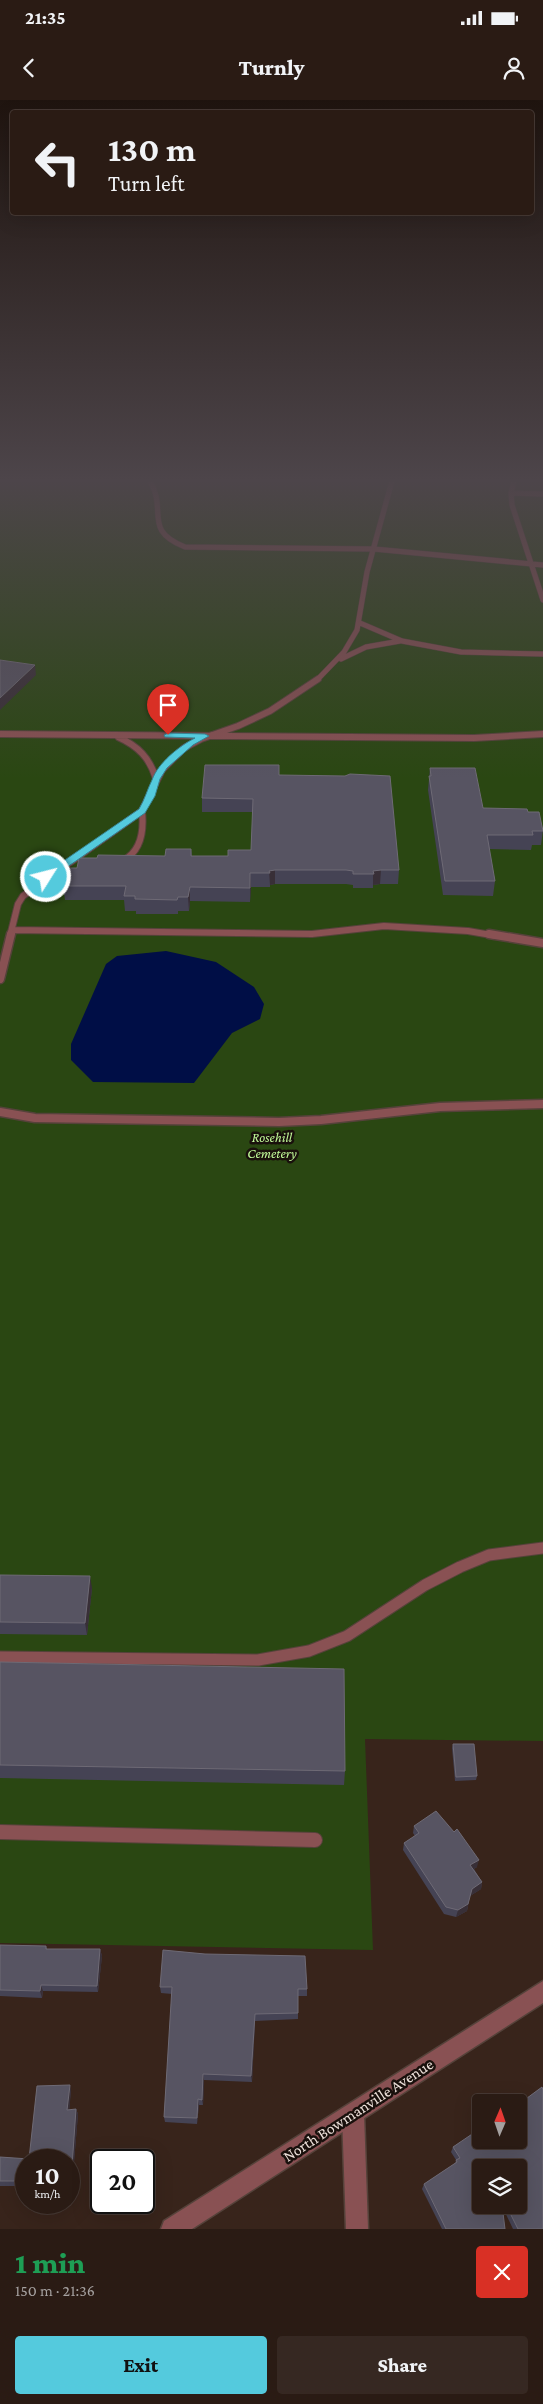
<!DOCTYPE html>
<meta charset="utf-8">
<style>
:root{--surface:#2a1b14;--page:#362822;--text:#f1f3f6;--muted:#a5a1a0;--line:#463934;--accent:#54cadd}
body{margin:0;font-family:"Crimson Pro",serif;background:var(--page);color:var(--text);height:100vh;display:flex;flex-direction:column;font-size:19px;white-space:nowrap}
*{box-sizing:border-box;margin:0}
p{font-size:16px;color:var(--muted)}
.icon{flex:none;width:28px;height:28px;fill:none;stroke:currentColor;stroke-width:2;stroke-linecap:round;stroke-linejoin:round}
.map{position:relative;height:2129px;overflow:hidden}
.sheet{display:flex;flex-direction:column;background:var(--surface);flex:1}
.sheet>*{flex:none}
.hud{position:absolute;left:10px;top:10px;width:524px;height:105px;border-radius:5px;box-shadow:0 5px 20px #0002,0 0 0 1px var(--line);background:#2a1b14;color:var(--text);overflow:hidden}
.needle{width:32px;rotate:2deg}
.tools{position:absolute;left:472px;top:1994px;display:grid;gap:10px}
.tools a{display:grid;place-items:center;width:55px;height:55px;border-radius:5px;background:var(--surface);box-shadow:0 5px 20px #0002,0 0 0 1px var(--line);font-size:25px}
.speed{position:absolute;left:15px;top:2049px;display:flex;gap:10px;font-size:25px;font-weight:700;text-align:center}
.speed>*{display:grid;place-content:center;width:65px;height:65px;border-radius:50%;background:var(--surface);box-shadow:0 5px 20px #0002,0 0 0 1px var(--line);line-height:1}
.speed small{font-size:12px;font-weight:400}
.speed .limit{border:2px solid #111;border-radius:8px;background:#fff;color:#111}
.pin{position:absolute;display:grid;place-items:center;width:42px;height:42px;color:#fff;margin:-51px -21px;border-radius:50% 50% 50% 0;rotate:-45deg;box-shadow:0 0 5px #0007}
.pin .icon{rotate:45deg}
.me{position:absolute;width:55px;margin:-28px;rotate:54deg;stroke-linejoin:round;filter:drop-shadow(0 0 4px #0008)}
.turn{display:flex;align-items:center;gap:18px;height:105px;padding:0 15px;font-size:22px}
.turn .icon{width:65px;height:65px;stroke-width:2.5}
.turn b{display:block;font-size:35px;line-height:42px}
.round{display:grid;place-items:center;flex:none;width:52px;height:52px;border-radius:5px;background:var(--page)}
.headline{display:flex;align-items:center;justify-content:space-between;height:85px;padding:0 15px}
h1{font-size:30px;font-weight:800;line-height:38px;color:#1e9e55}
.action{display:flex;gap:10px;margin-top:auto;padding:10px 15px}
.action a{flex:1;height:58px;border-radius:5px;background:var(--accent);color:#111;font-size:20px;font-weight:800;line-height:58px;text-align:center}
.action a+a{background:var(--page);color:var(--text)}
.status{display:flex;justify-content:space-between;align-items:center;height:35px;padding:0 25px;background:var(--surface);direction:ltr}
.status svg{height:14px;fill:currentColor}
header{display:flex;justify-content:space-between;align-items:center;height:65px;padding:0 15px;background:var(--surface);font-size:22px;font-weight:800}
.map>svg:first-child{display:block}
.green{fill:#2a4712}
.water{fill:#000e46}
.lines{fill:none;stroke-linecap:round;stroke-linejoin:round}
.service-far4-casing{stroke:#55423a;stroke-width:6}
.service-far3-casing{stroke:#55423a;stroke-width:8}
.service-far2-casing{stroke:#55423a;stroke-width:11}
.service-far1-casing{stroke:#55423a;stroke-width:13}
.service-casing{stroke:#55423a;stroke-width:16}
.minor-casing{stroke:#55423a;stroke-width:3}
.tertiary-casing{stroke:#55423a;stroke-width:3}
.service-far4{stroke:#895153;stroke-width:5}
.service-far3{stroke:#895153;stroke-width:6}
.service-far2{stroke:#895153;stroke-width:8}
.service-far1{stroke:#895153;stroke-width:11}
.service{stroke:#895153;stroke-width:14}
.minor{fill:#895153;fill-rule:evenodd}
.tertiary{fill:#895153;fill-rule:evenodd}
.wall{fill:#454354;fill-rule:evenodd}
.shaded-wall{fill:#382f37}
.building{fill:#575462;stroke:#6e6a75}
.route{fill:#54cadd;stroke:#378390}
.labels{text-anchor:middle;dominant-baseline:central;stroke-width:5;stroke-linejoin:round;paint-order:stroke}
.park-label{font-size:14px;font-style:italic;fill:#c0f998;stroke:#19100c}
.near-street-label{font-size:16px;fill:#ede0da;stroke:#19100c}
</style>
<div class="status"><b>21:35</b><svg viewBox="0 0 49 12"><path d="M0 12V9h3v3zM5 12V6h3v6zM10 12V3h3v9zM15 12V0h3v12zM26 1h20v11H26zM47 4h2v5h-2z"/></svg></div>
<header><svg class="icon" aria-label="back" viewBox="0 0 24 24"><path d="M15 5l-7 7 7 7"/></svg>Turnly<svg class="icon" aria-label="person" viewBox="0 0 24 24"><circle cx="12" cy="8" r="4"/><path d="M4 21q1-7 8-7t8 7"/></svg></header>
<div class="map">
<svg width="543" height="2129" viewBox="0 0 543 2129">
<rect width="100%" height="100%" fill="#38241b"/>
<path class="green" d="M0 381H543V1641L365 1639 373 1850 0 1843Z"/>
<path class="water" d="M166 851 216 862 254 887 264 904 260 919 232 933 194 983 93 982 71 960V944L106 864 117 856Z"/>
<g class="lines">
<defs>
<path id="service-far4" d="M150 381C168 411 142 430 185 447L374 449 543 465
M514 381 511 393 512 405 543 500
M511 393 543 394
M360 523 402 541 461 552 543 554
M341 559 366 547 400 541
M317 580 344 552 357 530 367 472 392 381"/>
<path id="service-far3" d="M0 634 474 638 543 634
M118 637C138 646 150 658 156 679
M124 760C142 750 144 730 142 711
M12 830 312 834 384 826 468 831 497 836
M10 836 18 804 23 796 142 711 162 670 184 648 201 639 238 626 270 611 318 579"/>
<path id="service-far2" d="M489 834 543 843
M0 879 11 834
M0 1012 35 1018 279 1022 321 1020 440 1007 543 1004"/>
<path id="service-far1" d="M0 1557 258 1560 309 1551 347 1536 425 1485 460 1467 489 1455 543 1448"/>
<path id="service" d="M0 1732 315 1740"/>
<path id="minor" d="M353 2003 360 2007 364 2014 368 2129H346L342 2014 346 2007Z"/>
<path id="tertiary" d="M543 1881V1903L192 2129H161L164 2121Z"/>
</defs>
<use href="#service-far4" class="service-far4-casing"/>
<use href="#service-far3" class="service-far3-casing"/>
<use href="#service-far2" class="service-far2-casing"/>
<use href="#service-far1" class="service-far1-casing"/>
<use href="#service" class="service-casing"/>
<use href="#minor" class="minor-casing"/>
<use href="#tertiary" class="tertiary-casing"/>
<use href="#service-far4" class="service-far4"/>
<use href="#service-far3" class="service-far3"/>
<use href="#service-far2" class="service-far2"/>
<use href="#service-far1" class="service-far1"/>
<use href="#service" class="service"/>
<use href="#minor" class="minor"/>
<use href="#tertiary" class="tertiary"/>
</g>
<path class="wall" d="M430 668 483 708 528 712 543 730 541 745H532L531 750 489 749 495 781 493 796 443 795 428 690Z
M279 675 399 770 398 784H380L373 785V788H353V785L346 784H275L270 785V787H251L250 802 190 801 189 811H178V814H136V811H125L124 800H65L63 786 77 768 97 758 165 756 191 749 192 756H228L251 750 253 712H202V698Z
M0 1475 92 1488 87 1535 0 1534Z
M0 1562 345 1671 344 1685 0 1678Z
M453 1644 477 1676 476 1680 455 1681 452 1648Z
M414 1726 477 1767 474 1769 482 1782 481 1789 470 1796 467 1811 456 1817 444 1814 403 1750 404 1743 415 1736 413 1733Z
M0 1845 46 1846 47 1849H100L102 1856 98 1892 43 1891 42 1898 0 1896Z
M160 1887 307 1889V1896H298V1919L255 1921 252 1982 204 1980 203 2005H199L197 2024 165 2022 164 2017 172 1894 161 1893Z
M542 1987 543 1990V2129H513L502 2106 505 2129H442L422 2089 424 2084 455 2064 456 2060 451 2052 453 2047 481 2028V2040H519V2004ZM481 2068H519V2105H481Z
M71 1990 69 2010 76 2009 78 2014 72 2086H69V2060H26V2086H0V2057L29 2059Z"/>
<path class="shaded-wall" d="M35 565 36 575 0 610V598Z
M275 770V784L270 785 269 771Z
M381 770 380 784 373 785V771Z
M250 773 251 787 250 802Z
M190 787V801L189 811 188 797Z
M90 1476 92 1488 87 1535 85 1523Z
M479 1760 477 1767 469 1772 470 1765Z
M482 1782 481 1789 470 1796 467 1811 456 1817 458 1810 472 1789Z
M100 1849 102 1856 98 1892 97 1886Z
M41 1885 43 1891 42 1898 40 1891Z
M255 1914V1921L252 1982 251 1976Z
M203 1974 204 1980 203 2005 202 2000Z
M70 1985 71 1990 69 2015 67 2010Z
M198 1999 199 2005 197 2024V2018Z
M76 2009 78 2014 72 2086 71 2081Z"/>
<path class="building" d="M0 560 35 565 0 598Z
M205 665H279V675L345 676 350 674 390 676 399 770H381L373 771 374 774H353V771L346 770H275L269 771 270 773H250V788L190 787 188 797H178L177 800 135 799V796H124L126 786H63L67 768H77L79 758H97L98 755 165 756 166 749H191V756H228V750H251L253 699 202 698Z
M430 668H475L483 708 527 709 528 712H539L543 731H532L533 735H487L495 781H445L429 676H431Z
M0 1475 90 1476 85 1523 0 1522Z
M0 1562 344 1569 345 1671 0 1665Z
M453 1644H474L477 1676 456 1677Z
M436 1711 454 1732 457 1729 479 1760 470 1765 482 1782 472 1789 468 1804 458 1810 446 1807 404 1743 419 1733 414 1726Z
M0 1845 46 1846V1849H100L97 1886 41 1885 40 1891 0 1890Z
M163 1850 205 1854 305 1856 307 1889H298V1913L255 1914 251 1976 203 1974 202 2000 198 1999 197 2018 164 2017 172 1887H160Z
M70 1985 67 2010 76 2009 71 2081H69V2060H26V2081H0V2057L29 2059 37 1986Z
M542 1987 543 1990V2129H518L506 2105H519V2068H481V2105H502L505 2129H446L424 2084 457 2062 456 2060 460 2058 453 2047 481 2028V2040H519V2004Z"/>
<linearGradient id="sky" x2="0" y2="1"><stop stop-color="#1f140f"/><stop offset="0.56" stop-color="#4d454a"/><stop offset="1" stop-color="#4d454a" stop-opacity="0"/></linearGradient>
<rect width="543" height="679" fill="url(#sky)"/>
<path class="route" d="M168 633 205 634 209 636 193 645 167 668 160 679 155 696 145 713 50 779H43V775L139 709C145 699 147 690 152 680 158 663 179 646 195 638L165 637 164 635Z"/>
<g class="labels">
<g class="park-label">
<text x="272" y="1037">Rosehill<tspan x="272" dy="16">Cemetery</tspan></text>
</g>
<g class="near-street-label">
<text transform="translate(358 2010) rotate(-33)">North Bowmanville Avenue</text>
</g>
</g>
</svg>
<div class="tools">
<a><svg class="needle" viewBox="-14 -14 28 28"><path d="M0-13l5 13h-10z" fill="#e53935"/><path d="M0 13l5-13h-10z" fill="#a5a1a0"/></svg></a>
<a><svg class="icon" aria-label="layers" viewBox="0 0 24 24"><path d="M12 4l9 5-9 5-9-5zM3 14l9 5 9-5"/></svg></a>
</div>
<div class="speed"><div>10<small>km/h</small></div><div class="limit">20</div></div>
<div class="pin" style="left:168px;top:635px;background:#d93025"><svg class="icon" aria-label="arrive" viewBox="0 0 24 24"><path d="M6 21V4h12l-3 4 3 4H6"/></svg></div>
<svg class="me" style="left:46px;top:777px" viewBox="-20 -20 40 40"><circle r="17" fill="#54cadd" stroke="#fff" stroke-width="3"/><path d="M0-11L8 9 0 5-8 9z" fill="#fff"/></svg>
<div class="hud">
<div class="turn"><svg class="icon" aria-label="left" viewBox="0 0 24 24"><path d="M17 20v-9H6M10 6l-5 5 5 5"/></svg><div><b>130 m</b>Turn left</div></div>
</div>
</div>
<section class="sheet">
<div class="headline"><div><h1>1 min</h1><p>150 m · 21:36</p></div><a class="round" style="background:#d93025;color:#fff"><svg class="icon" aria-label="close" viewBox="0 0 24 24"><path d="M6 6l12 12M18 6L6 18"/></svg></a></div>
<div class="action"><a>Exit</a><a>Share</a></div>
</section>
